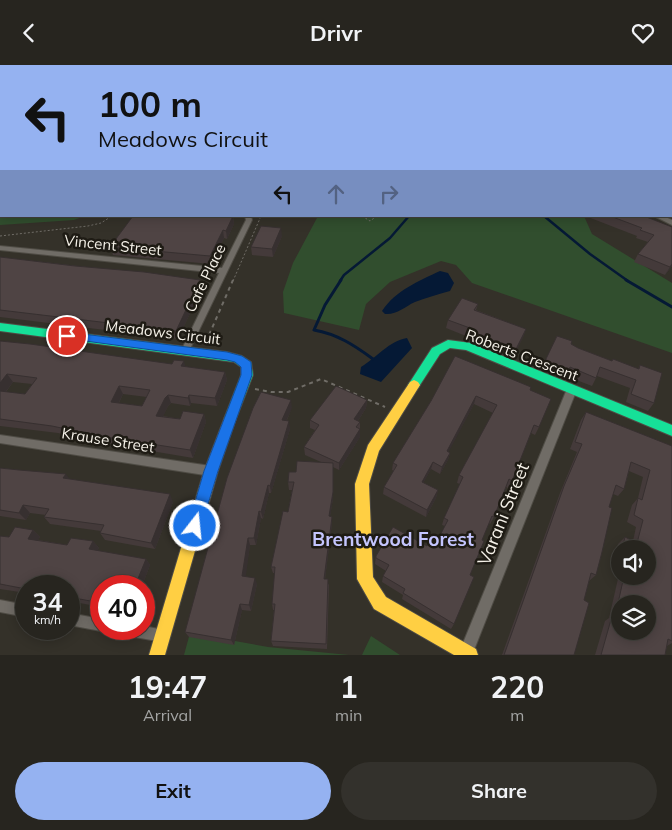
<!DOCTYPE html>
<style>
:root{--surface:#27251f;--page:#33312c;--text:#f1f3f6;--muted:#a4a5a4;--line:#43423d;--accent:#95b2f1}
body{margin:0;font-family:Mulish,sans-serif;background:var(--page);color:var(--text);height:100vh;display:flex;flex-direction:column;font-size:19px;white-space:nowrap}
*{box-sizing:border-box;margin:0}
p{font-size:16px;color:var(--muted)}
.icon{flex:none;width:28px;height:28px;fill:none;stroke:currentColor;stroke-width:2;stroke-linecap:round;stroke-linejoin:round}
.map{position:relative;height:590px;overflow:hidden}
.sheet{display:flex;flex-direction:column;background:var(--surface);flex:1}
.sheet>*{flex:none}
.top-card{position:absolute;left:0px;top:0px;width:672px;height:152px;box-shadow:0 2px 12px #0003,0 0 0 1px var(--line);background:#95b2f1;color:#111;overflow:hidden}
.controls{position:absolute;left:611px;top:475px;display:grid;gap:10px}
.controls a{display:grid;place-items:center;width:45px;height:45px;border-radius:50%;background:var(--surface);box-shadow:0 2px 12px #0003,0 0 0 1px var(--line);font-size:25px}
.speed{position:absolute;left:15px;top:510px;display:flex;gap:10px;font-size:25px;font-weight:700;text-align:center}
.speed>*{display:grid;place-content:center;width:65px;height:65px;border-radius:50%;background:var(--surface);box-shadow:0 2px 12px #0003,0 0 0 1px var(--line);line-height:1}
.speed small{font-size:12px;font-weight:400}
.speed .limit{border:8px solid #d22;background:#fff;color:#111}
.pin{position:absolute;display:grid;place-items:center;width:42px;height:42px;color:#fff;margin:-21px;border:2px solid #fff;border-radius:50%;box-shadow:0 1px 5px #0007}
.me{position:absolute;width:55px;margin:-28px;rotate:16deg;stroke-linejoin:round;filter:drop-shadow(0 0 4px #0008)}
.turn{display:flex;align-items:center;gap:18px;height:105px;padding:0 15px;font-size:22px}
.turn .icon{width:65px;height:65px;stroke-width:2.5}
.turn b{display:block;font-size:35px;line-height:42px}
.lanes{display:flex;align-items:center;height:48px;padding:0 15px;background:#0003;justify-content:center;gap:25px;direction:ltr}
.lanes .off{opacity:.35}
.eta{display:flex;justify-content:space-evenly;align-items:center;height:85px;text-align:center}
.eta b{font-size:30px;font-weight:700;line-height:35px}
.action{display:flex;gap:10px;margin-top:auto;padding:10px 15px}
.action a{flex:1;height:58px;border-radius:30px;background:var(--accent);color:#111;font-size:20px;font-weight:700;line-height:58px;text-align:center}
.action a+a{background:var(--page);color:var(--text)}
header{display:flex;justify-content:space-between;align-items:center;height:65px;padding:0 15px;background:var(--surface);font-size:22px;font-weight:700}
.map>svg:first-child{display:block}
.green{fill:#314e2e}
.water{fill:#051935}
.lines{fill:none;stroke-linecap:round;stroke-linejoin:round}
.stream-far1{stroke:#051935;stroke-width:2.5}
.stream{stroke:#051935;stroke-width:3}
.street-casing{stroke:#4f4c45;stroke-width:2}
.fast-casing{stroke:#4f4c45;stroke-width:2}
.slow-casing{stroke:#4f4c45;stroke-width:2}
.path-far1{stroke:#706d67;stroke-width:1;stroke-dasharray:2 2;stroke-linecap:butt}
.path{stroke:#706d67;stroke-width:2;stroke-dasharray:4 4;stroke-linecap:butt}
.street{fill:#706c66;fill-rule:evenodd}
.fast{fill:#16e098;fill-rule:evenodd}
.slow{fill:#ffcf43;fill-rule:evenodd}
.wall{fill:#443a3a;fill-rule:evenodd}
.shaded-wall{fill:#373030}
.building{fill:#4f4444;stroke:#373030;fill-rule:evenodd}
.route{fill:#1a73e8;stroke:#114b97}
.labels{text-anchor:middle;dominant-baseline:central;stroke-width:5;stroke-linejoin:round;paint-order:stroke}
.street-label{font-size:15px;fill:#f5f1e8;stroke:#1e1b14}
.near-street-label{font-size:18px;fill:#f5f1e8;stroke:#1e1b14}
.near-neighbourhood-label{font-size:19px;font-weight:bold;fill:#c4c5fe;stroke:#1e1b14}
</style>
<header><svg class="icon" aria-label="back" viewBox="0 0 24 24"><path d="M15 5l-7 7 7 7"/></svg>Drivr<svg class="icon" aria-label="heart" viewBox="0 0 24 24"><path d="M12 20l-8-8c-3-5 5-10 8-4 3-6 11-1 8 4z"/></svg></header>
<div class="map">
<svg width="672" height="590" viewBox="0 0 672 590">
<rect width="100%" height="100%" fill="#343129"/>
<path class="green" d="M0 0H463L1 1V151H85L74 155 0 160Z
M318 151H584L592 169 672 218V288L472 218 456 200 441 196 390 217 366 239 359 265 284 248 283 227 293 198Z
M190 568 268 582 349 590H184Z
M371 571 400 590H362Z"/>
<path class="water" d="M440 206 448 208 454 218 450 226C438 229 426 233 415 237 404 242 397 250 385 249L382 246C396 225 419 216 440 206Z
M407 273 412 283 381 317 360 309 361 302C376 293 389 276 407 273Z"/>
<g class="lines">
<path class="stream-far1" d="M544 151 590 189 628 216
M340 216 344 210 390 173 409 151"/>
<path class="stream" d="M341 215 325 240 314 265C337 269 354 280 373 294
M626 215 672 242"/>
<defs>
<path id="street" d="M245 151H251L252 155 189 286 185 289 181 286 219 208 0 185V181L222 203 246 155Z
M654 151H663L672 155V160Z
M572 320 575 321 577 324 472 590H460L459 588 567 324 569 321Z
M0 370 211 401 215 403 216 406 215 409 211 411 0 378Z
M0 535 26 540V552L0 547Z
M69 548 101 554V564H105L101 566 69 560Z
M144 561 168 566 169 571 168 576 163 577 123 570 118 569 117 564H144Z"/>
<path id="fast" d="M0 258 227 287 242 291 251 297 253 310 236 354 234 358 230 359 226 358 224 354 241 310V302L234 297 0 266Z
M448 275 471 278 672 360V371L466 285 450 283 440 289 418 323H410L408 320 410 317 432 283Z"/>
<path id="slow" d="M414 315 418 317 420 320 379 386 369 419 373 512 386 532 476 584 478 590H454L374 544 357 514 355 419 368 380 410 317Z
M230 349 234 350 236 354 218 406 165 590H149L204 406 224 354 226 350Z"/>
</defs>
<use href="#street" class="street-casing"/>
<use href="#fast" class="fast-casing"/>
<use href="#slow" class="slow-casing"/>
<path class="path-far1" d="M266 0 272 1
M669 0 671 1
M349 1H394
M0 15 1 12
M362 151 370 156 377 151
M0 171 88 161 101 158 112 151
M233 216 261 151"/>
<path class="path" d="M206 277 233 215
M255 324 271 327H288L321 314 385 342"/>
<use href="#street" class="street"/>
<use href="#fast" class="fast"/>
<use href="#slow" class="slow"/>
</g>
<path class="wall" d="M233 151 234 159 227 174 224 173 211 199 113 190 110 182Z
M588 151H644L672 162V201L665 210 634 197 638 189 648 177 636 173 637 171 588 152Z
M282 171 273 192 252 190 251 182Z
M0 192 200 215 202 223 178 274 0 252Z
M478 239 476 245 526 264 523 272 513 292 465 275 466 271 446 263 448 255Z
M557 271 578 283 612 296 638 304 640 300 654 338 648 346 626 337 630 323 597 311 592 321 566 311 564 313 542 304Z
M0 276 225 307 227 315 217 341 191 338 190 341 171 338 168 341 163 351 180 354 204 349 206 357 193 393 104 378 58 368 0 361ZM13 317 32 319 25 329 6 327ZM123 329 147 332 142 341 119 338Z
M530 325 539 362 535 370 531 368 512 416 508 423 506 422 494 452 490 459 489 458 482 475 454 559 451 564 402 534 403 530 382 517 383 511 386 506 375 499 376 491 435 480 445 461 442 460 444 453 460 419 457 418 459 410 493 348 474 339 448 387 450 388 448 395 440 409 431 404 423 418 438 425 436 433 426 452 383 429 384 422 394 406 392 405 393 398 431 336Z
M367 335 366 343 358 356 360 357V372L339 405 333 402V434L330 451 332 452V458L325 514 329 520 327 584 273 581 271 576 274 545H273L272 539 275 508H273L271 502 288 447 292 425H289L288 417 296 407 321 397 305 390 304 382 315 365 310 363V355Z
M292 343 287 355 290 364 271 428H269L263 454 261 453 256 480H250L245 512 257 519 251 546 242 545 234 580 189 572 185 567Z
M586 347 672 381V578L667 581 665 590H595L605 556 609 553 620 505V511H648V484H620V503L613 500 618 479 625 472 633 476 636 462 627 457 632 440 638 433 643 412 629 406 624 424 618 431 613 429 609 442 596 510 589 516 584 535 574 590H502L560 428 577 387 570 384 581 355Z
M0 403 69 414 173 437 155 484 105 475 100 468 101 466 50 459 44 452 46 450 30 448 26 455 0 451Z
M33 465 40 472 38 475 67 480 93 476 99 483 97 486 146 494 150 500 142 521H101V542L69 536V521H26V528L0 524V471L9 472Z"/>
<path class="shaded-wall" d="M493 0H501L499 1H491Z
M233 151 234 159 227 174 226 166Z
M281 163 282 171 273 192 272 184Z
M223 165 224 173 211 199 210 191Z
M672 199V201L665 210 670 202Z
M200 215 202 223 178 274 176 266Z
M526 264 523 272 513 292 516 284Z
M184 296 186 304 181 301Z
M225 307 227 315 217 341 215 333Z
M7 309 13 317 1 333 0 332V318Z
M119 321 123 329 115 345 111 337Z
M168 330 171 338 168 341 160 358 156 351 165 333Z
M189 330 191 338 190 341 188 333Z
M476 331 474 339 445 394 447 386Z
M291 335 292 343 283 362 282 355Z
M367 335 366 343 354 362V354Z
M204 349 206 357 193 393 190 385Z
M289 356 290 364 271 428 270 421Z
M360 364V372L339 405V398Z
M450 388 448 395 440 409 442 402Z
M433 397 431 404 420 424 422 417Z
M333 405V434L329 458V451Z
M66 409 71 416 63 413Z
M268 420 269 428 263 454 261 447Z
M438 425 436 433 426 452 427 445Z
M170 429 173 437 155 484 151 478Z
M23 440 30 448 26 455 19 448Z
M259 446 261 453 256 480 254 473Z
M332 452V458L324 520V514Z
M33 465 40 472 35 480 28 474Z
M248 473 250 480 245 518 242 511Z
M93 476 99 483 95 491 89 484Z
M146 494 150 500 142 521H135Z
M255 513 257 519 251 546 249 540Z
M240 539 242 545 234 580 231 575Z"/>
<path class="building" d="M478 0H493L491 1H484Z
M533 0H555L554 1H532Z
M672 97V139H671V98Z
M133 151H233L226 166 223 165 210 191 110 182Z
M610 151H644L672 162V199L670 202 638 189 654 170 640 165 642 163Z
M261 161 281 163 272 184 251 182Z
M0 192 75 201 144 207 200 215 176 266 0 245Z
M462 233 478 239 474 245 526 264 516 284 468 266 470 263 448 255Z
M557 271 572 276 571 279 578 283 612 296 613 294 639 304 640 300 662 308 654 338 631 329 636 315 600 302 596 313 570 302 569 305 545 296Z
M0 276 30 279 172 299 174 295 184 296 181 301 225 307 215 333 189 330 188 333 168 330 165 333 156 351 180 354 183 346 204 349 190 385 99 371 52 361 0 354V326L25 329 37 313 7 309 0 318ZM119 321 150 325 142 341 111 337Z
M455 291 531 322 530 325 551 334 539 362 534 360 512 416 509 414 494 452 492 451 482 475 484 476 470 510 474 512 454 559 403 528 405 524 383 511 389 500 376 493V491L393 462 427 481 429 477 435 480 448 455 444 453 463 412 459 410 497 340 476 331 447 386 450 388 442 402 433 397 422 417 438 425 427 445 384 422 397 400 393 398 431 336Z
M336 321 367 335 354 354 360 357 356 362 360 364 339 398 304 382 319 360 310 355Z
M261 327 291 335 282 355 289 356 270 421 268 420 261 447 259 446 254 473H248L242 511 255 513 249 540 240 539 231 575 185 567 227 413 253 343Z
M586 347 672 381V576L668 574 665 590H601L612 551 615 552 624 511H648V484H622L625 472 637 478 643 455 634 450 638 433 642 435 650 405 631 397 624 424 616 420 609 442 612 443 602 487 596 510 591 508 584 535 589 538 574 590H504L564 421 582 379 575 377ZM620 539H648V566H620Z
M297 396 333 398V427L329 451 332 452 324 514H328L326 579 271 576 275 539H272L275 502H271L283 446 288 447 294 417H288L289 407H296Z
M0 403 19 405 66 409 63 413 170 429 151 478 100 468 104 460 44 452 49 444 23 440 19 448 0 445Z
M15 462 33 465 28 474 67 480 71 473 93 476 89 484 146 494 135 521H101V538L69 532V521H26V524L0 519V471L9 472Z"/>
<path class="route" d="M67 267 227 287 242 291 251 297 252 310 218 406 200 466 195 468 190 466 188 461 204 406 241 310V302L235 297 227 295 63 273 62 271Z"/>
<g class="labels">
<g class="street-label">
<text transform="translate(113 180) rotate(6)">Vincent Street</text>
<text transform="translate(205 213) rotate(-64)">Cafe Place</text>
<text transform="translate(163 267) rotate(7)">Meadows Circuit</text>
<text transform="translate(522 290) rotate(21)">Roberts Crescent</text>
<text transform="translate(108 375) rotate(9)">Krause Street</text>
</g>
<g class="near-street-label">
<text transform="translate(503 449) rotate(-68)">Varani Street</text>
</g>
<g class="near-neighbourhood-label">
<text x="393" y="474">Brentwood Forest</text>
</g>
</g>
</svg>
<div class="controls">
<a><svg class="icon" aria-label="sound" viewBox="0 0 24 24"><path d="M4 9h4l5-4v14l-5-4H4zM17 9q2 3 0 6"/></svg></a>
<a><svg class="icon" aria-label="layers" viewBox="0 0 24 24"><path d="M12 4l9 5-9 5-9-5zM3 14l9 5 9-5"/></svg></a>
</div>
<div class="speed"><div>34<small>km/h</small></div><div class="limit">40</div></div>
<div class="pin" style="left:67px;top:271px;background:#d93025"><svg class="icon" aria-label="arrive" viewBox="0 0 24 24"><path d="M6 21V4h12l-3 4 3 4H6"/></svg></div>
<svg class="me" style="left:195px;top:461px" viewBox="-20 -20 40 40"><circle r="17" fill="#1a73e8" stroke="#fff" stroke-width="3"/><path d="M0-11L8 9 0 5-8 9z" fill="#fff"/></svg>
<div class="top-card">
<div class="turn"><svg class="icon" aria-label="left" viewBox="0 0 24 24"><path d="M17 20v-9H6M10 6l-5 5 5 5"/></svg><div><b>100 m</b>Meadows Circuit</div></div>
<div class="lanes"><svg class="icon" aria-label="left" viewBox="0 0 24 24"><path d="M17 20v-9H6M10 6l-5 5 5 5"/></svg><svg class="icon off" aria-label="ahead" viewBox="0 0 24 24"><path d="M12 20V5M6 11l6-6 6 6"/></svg><svg class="icon off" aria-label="right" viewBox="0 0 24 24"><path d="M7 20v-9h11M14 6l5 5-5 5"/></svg></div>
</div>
</div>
<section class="sheet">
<div class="eta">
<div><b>19:47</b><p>Arrival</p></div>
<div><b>1</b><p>min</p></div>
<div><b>220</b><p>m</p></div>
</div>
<div class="action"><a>Exit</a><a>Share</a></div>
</section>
